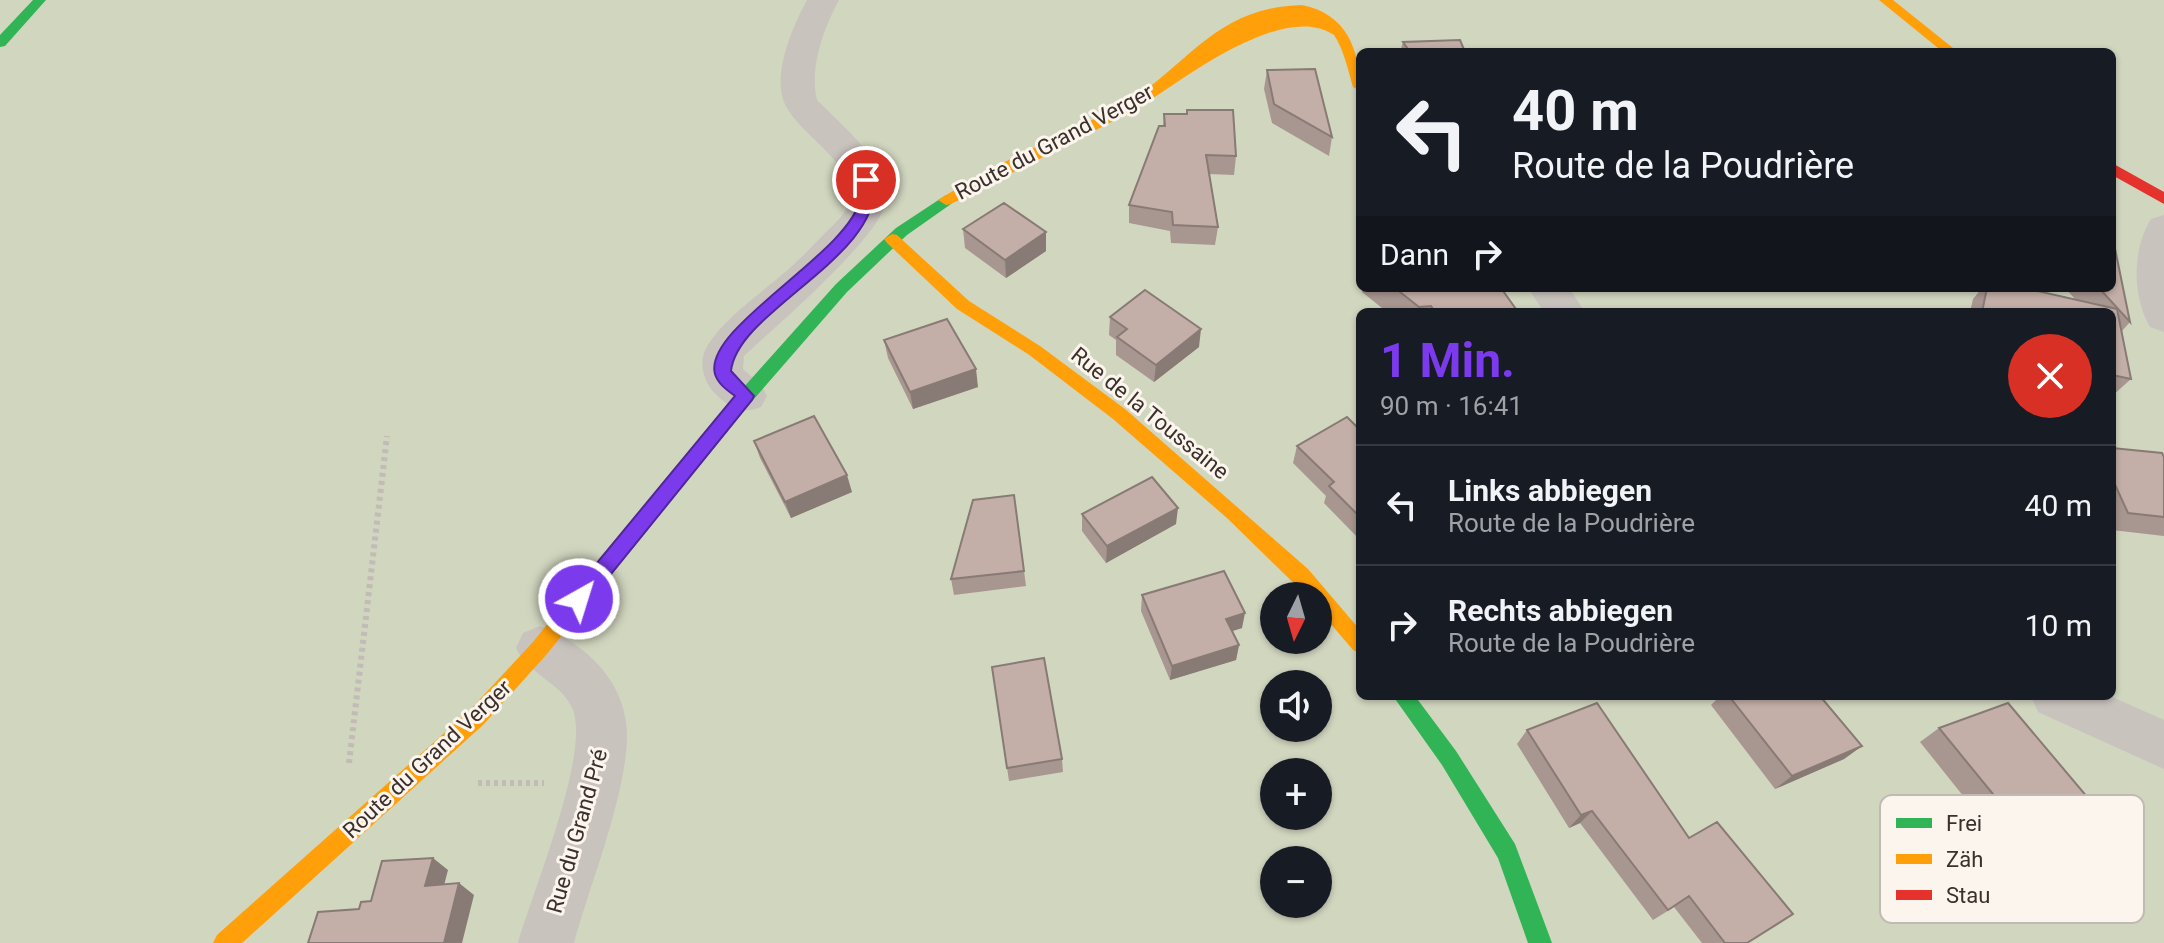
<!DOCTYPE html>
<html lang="de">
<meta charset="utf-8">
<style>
:root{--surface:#171b24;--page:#20242c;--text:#f1f3f6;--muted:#9ea1a6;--line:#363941;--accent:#7c3aed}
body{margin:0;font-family:Roboto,sans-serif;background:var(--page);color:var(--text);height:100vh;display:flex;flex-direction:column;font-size:30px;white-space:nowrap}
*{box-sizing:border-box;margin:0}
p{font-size:26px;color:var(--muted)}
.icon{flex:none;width:44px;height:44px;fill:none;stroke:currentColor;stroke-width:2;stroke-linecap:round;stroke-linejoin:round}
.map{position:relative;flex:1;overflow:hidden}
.side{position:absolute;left:1356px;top:308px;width:760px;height:392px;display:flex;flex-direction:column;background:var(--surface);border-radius:12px;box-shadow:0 2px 6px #0004}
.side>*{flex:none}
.hud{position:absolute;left:1356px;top:48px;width:760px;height:244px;border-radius:12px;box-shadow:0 2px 6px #0004;background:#171b24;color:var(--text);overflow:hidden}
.needle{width:52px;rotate:185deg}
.controls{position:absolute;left:1260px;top:582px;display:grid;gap:16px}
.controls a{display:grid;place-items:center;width:72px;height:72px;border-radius:50%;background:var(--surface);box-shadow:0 2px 6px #0004;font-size:40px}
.pin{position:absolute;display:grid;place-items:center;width:68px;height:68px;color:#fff;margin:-34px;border:4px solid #fff;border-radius:50%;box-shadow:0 2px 8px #0007}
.me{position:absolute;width:88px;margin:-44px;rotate:39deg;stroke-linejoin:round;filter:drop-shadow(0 0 6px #0008)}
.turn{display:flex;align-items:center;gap:28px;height:168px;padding:0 24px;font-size:36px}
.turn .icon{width:104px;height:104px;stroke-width:2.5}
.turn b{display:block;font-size:56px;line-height:68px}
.then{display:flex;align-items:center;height:76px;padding:0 24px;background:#0003;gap:16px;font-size:30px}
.round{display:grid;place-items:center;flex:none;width:84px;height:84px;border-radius:42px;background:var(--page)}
.headline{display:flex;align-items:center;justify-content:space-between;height:136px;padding:0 24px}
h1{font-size:48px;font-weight:700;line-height:60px;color:var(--accent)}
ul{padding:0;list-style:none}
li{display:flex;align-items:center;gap:24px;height:120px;padding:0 24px;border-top:2px solid var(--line)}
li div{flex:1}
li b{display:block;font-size:30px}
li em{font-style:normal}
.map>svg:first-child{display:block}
.green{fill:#d1d6bf;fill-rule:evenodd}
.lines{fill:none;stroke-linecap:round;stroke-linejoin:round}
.path{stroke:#c2bbb6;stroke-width:6;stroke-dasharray:4 4;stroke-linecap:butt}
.street{fill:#c9c3be;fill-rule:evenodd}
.fast{fill:#30b455;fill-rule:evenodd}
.slow{fill:#ff9f0a;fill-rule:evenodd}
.jam{fill:#e5322d;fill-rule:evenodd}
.wall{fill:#a89690}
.shaded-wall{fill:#887a75}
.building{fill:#c3afa7;stroke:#887a75;stroke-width:2}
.route{fill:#7c3aed;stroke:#51269a;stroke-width:2}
.labels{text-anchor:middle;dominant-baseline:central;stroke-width:6;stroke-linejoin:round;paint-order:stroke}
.street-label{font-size:22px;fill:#3b302b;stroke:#fbf5ee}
.key{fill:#fbf5ee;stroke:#c1bab4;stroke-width:2}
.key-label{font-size:22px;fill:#3b302b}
</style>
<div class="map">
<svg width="2164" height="943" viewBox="0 0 2164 943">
<rect width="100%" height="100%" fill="#f0ebe5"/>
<path class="green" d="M0 0H2164V943H0ZM1360 52H2112V288H1360ZM1360 312H2112V696H1360ZM1274 596H1318V640H1274ZM1274 684H1318V728H1274ZM1274 772H1318V816H1274ZM1274 860H1318V904H1274Z"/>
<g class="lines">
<path class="path" d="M349 763 387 436
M478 783H544"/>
<path class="street" d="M807 0H839C824 28 809 68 817 100 837 120 875 153 884 180 886 185 887 198 885 204 879 238 773 329 744 356L743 369 761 385 767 396 761 407C745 413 736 411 722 400 708 390 698 370 704 353 716 323 767 289 791 267 803 256 814 244 825 233 833 225 845 215 848 204 861 163 793 133 783 99 774 69 793 26 807 0Z
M2164 215V332L2150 327C2132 296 2132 249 2151 219Z
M1528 288H1569L1585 312H1544Z
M540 626C582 642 620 676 626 722 634 777 589 886 574 943H518C532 894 590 754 573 710 562 682 528 675 516 648L523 633Z
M2031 696H2110L2164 720V769L2038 712Z"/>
<path class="fast" d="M33 0H46L5 46 0 47V35Z
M946 195 954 200 951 204 907 235 847 292 747 407 617 567 610 569 603 567 601 561 603 555 735 397 836 284 896 228Z
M1393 696H1415L1456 751 1515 844 1552 943H1528L1498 858 1442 765Z"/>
<path class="slow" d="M1879 0H1893L1958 52H1943Z
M1302 5C1347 14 1360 50 1360 91L1353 87C1348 70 1344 50 1334 35 1283 0 1181 81 1137 109L951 204 946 205 938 200 986 171 1127 103C1192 61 1217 7 1302 5Z
M892 234 897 235 969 301 1040 346 1125 409 1308 569 1360 630V653L1353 650 1318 609V596H1307L1227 518 1113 419 1028 354 957 309 887 243 884 239Z
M610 553 617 555 619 561 617 567 547 654 483 725 242 943H213L217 935 469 711 533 642 603 555Z"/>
<path class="jam" d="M2112 163 2164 192V204L2112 175Z"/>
</g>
<path class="wall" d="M1403 42 1465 52H1400Z
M1267 70 1332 137 1329 156 1272 123 1264 89Z
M1164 114 1236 156 1234 175 1209 174 1218 227 1215 245 1171 243 1170 231 1129 223V205L1163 126Z
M963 229 1046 232V251L1006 278 965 248Z
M1363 288H1501L1518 312H1387L1362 292Z
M1982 288H2024L2075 299 2065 288H2112L2130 322 2122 331 2131 379 2112 396V312H1970L1973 299Z
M1110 317 1199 347 1154 382 1116 355V340L1109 335Z
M884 340 978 387 913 409 888 358Z
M1360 430V539H1359L1324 503 1326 496 1293 463 1297 446Z
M754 441 852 492 791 518 760 458Z
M2112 448 2164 457V536L2112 530Z
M1082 514 1176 524 1106 563 1082 531Z
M1024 571 1026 586 954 595 951 579Z
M1142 595 1242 628 1232 631 1239 645 1236 660 1170 680 1141 611Z
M992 667 1062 759 1063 772 1009 781Z
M1720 696H1820L1862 746 1844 759 1775 789 1711 705Z
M1939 728 2115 830 2091 842 2031 865 1986 808 1976 812 1920 742Z
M1527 730 1747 943H1702L1674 907 1653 920 1580 823 1569 828 1517 744Z"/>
<path class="shaded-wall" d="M1046 232V251L1006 278 1005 260Z
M1201 329 1199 347 1154 382 1156 365Z
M976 369 978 387 913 409 910 392Z
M847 475 852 492 791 518 785 502Z
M1178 508 1176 524 1106 563 1107 546Z
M1245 613 1242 628 1223 634 1226 619Z
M1239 645 1236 660 1170 680 1172 666Z
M1862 746 1844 759 1775 789 1792 776Z
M2008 795 1986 808 1976 812 1997 799Z
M1592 811 1580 823 1569 828 1581 815Z
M2115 830 2091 842 2031 865 2055 853Z
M433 858 448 870 441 897 425 886Z
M459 883 474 895 462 943H444Z"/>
<path class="building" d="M1460 40 1465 52H1410L1403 42Z
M1315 69 1332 137 1274 104 1267 70Z
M1187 110H1233L1236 156 1206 155 1218 227 1173 225 1172 212 1129 205 1159 126H1165L1164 114H1187Z
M1004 203 1046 232 1005 260 963 229Z
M2112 234 2130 322 2099 288H2112Z
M1395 288H1501L1518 312H1435L1431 306 1419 307Z
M1987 288H2024L2117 309 2131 379 2112 375V312H1982Z
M1145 290 1201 329 1156 365 1117 337 1127 329 1110 317Z
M947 319 976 369 910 392 884 340Z
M814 416 847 475 785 502 754 441Z
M1347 417 1360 430V517L1329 486 1334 482 1297 446Z
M2112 448 2162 453 2164 457V517L2128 513 2112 478Z
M1152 477 1178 508 1107 546 1082 514Z
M1014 495 1024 571 951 579 973 500Z
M1224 571 1245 613 1226 619 1239 645 1172 666 1142 595Z
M1044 658 1062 759 1007 768 992 667Z
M1729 696H1820L1862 746 1792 776Z
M1597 703 1689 838 1717 822 1793 914 1747 943H1725L1689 896 1668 910 1592 811 1581 815 1527 730Z
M2008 703 2115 830 2055 853 2008 795 1997 799 1939 728Z
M433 858 425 886 459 883 444 943H308L318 912 359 909 361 902 371 901 382 861Z"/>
<path class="route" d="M866 175 874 180C885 256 737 310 731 371L754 396 752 400 586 605 579 608 572 605 569 599 572 593 735 396C727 390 718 384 715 374 702 328 851 252 860 199 861 193 860 186 859 180Z"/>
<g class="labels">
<g class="street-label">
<text transform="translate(1054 142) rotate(-28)">Route du Grand Verger</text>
<text transform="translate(1150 413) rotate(39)">Rue de la Toussaine</text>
<text transform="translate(427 759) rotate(-43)">Route du Grand Verger</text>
<text transform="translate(577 831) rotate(-74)">Rue du Grand Pré</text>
</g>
</g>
<rect x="1880" y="795" width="264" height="128" rx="12" class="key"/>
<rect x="1896" y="818" width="36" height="10" fill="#30b455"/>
<rect x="1896" y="854" width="36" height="10" fill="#ff9f0a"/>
<rect x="1896" y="890" width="36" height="10" fill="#e5322d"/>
<g class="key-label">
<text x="1946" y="831">Frei</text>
<text x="1946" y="867">Zäh</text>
<text x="1946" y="903">Stau</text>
</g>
</svg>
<div class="controls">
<a><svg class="needle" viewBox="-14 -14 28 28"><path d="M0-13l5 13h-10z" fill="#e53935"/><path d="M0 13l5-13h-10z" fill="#9ea1a6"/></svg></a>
<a><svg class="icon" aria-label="sound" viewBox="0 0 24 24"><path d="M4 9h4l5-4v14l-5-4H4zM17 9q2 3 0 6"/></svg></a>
<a>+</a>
<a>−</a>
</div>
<div class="pin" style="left:866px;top:180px;background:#d93025"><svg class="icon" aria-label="arrive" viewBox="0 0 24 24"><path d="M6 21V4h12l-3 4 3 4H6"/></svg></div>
<svg class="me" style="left:579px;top:599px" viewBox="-20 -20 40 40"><circle r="17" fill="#7c3aed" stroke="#fff" stroke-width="3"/><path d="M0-11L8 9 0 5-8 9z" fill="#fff"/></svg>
<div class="hud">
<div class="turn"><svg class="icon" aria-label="left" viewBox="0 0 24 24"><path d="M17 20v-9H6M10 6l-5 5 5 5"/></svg><div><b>40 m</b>Route de la Poudrière</div></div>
<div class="then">Dann<svg class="icon" aria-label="right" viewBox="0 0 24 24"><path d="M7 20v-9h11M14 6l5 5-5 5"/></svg></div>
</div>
<section class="side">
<div class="headline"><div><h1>1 Min.</h1><p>90 m · 16:41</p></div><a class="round" style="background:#d93025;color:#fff"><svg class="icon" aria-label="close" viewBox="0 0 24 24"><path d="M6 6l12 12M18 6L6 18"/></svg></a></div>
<ul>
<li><svg class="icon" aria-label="left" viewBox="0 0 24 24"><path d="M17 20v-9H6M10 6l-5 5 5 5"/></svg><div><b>Links abbiegen</b><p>Route de la Poudrière</p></div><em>40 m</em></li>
<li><svg class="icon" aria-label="right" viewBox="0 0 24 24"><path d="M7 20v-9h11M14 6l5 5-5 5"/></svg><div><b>Rechts abbiegen</b><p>Route de la Poudrière</p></div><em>10 m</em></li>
</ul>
</section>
</div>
